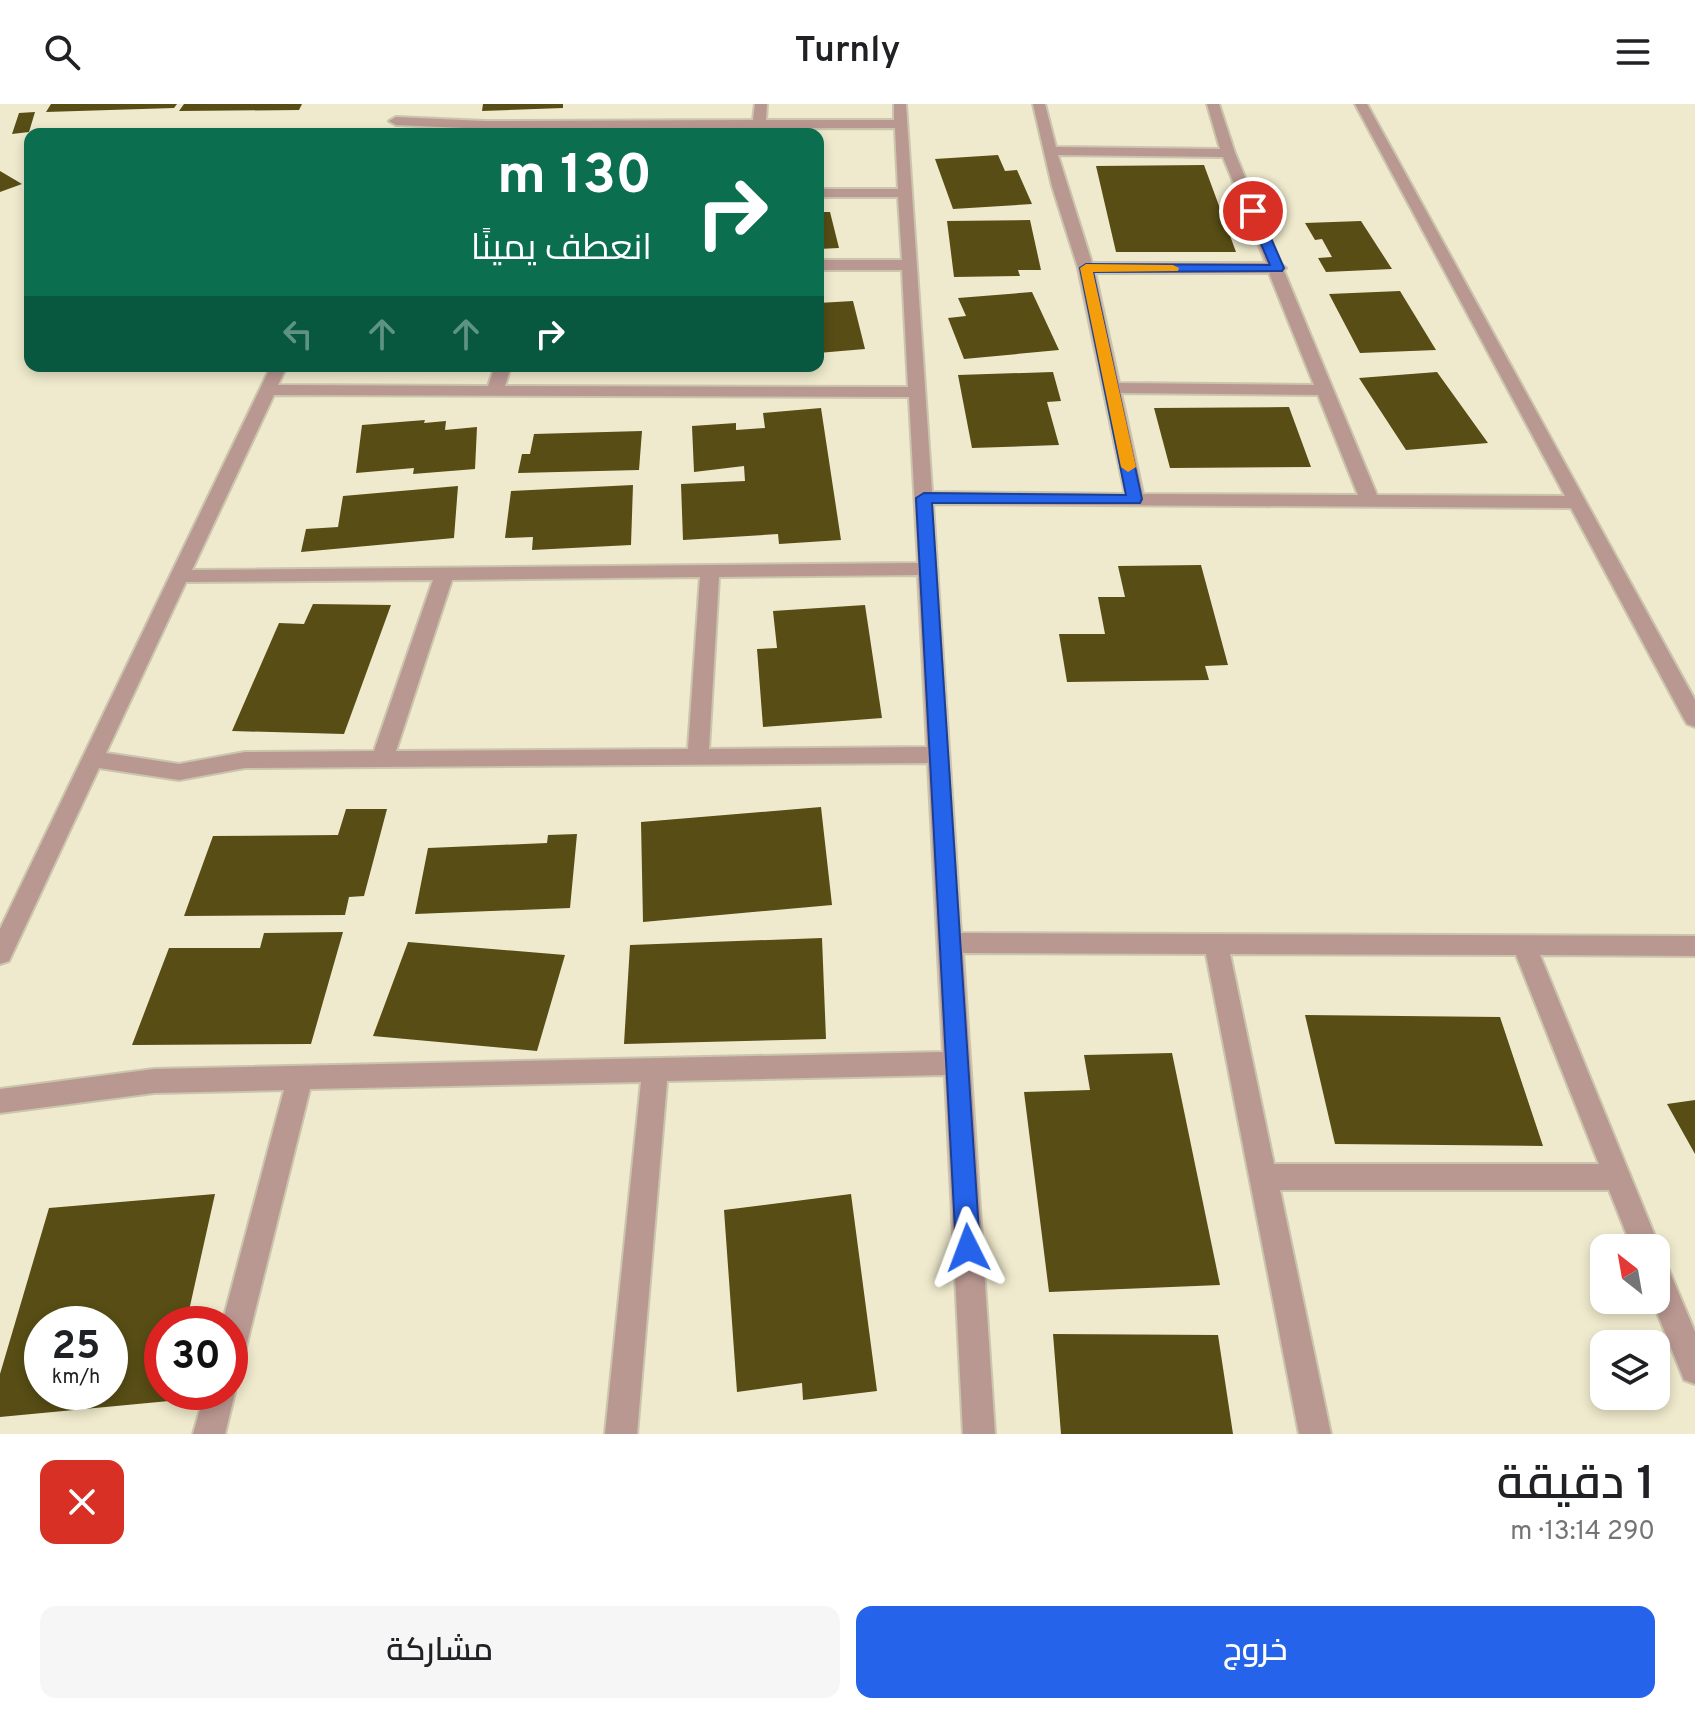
<!DOCTYPE html>
<html lang="ar">
<meta charset="utf-8">
<style>
:root{--surface:#fff;--page:#f6f6f6;--text:#202124;--muted:#757577;--accent:#2563eb}
body{margin:0;font-family:Overpass,Cairo,sans-serif;background:var(--page);color:var(--text);direction:rtl;height:100vh;display:flex;flex-direction:column;font-size:30px;white-space:nowrap}
*{box-sizing:border-box;margin:0}
p{font-size:26px;color:var(--muted)}
.icon{flex:none;width:44px;height:44px;fill:none;stroke:currentColor;stroke-width:2;stroke-linecap:round;stroke-linejoin:round}
.map{position:relative;height:1330px;overflow:hidden;direction:ltr}
.sheet{display:flex;flex-direction:column;background:var(--surface);flex:1}
.sheet>*{flex:none}
.top-card{position:absolute;left:24px;top:24px;width:800px;height:244px;border-radius:16px;box-shadow:0 4px 12px #0003;direction:rtl;background:#0b6e4f;color:#fff;overflow:hidden}
.needle{width:52px;rotate:329deg}
.controls{position:absolute;left:1590px;top:1130px;display:grid;gap:16px}
.controls a{display:grid;place-items:center;width:80px;height:80px;border-radius:16px;background:var(--surface);box-shadow:0 4px 12px #0003;font-size:40px}
.speed{position:absolute;left:24px;top:1202px;display:flex;gap:16px;font-size:40px;font-weight:700;text-align:center}
.speed>*{display:grid;place-content:center;width:104px;height:104px;border-radius:50%;background:var(--surface);box-shadow:0 4px 12px #0003;line-height:1}
.speed small{font-size:20px;font-weight:400}
.speed .limit{border:12px solid #d22;background:#fff;color:#111}
.pin{position:absolute;display:grid;place-items:center;width:68px;height:68px;color:#fff;margin:-34px;border:4px solid #fff;border-radius:50%;box-shadow:0 2px 8px #0007}
.me{position:absolute;width:88px;margin:-44px;rotate:357deg;stroke-linejoin:round;filter:drop-shadow(0 0 6px #0008)}
.turn{display:flex;align-items:center;gap:28px;height:168px;padding:0 40px;font-size:36px}
.turn .icon{width:104px;height:104px;stroke-width:2.5}
.turn b{display:block;font-size:56px;line-height:68px}
.lanes{display:flex;align-items:center;height:76px;padding:0 40px;background:#0003;justify-content:center;gap:40px;direction:ltr}
.lanes .off{opacity:.35}
.round{display:grid;place-items:center;flex:none;width:84px;height:84px;border-radius:16px;background:var(--page)}
.summary{display:flex;align-items:center;justify-content:space-between;height:136px;padding:0 40px}
h1{font-size:48px;font-weight:600;line-height:60px}
.primary-button{display:flex;gap:16px;margin-top:auto;padding:16px 40px}
.primary-button a{flex:1;height:92px;border-radius:16px;background:var(--accent);color:#fff;font-size:32px;font-weight:600;line-height:92px;text-align:center}
.primary-button a+a{background:var(--page);color:var(--text)}
header{display:flex;justify-content:space-between;align-items:center;height:104px;padding:0 40px;background:var(--surface);font-size:36px;font-weight:600}
.map>svg:first-child{display:block}
.building{fill:#574d15;fill-rule:evenodd}
.lines{fill:none;stroke-linecap:round;stroke-linejoin:round}
.minor-casing{stroke:#cac5ac;stroke-width:4}
.minor{fill:#ba9892;fill-rule:evenodd}
.route{fill:#2563eb;stroke:#184099;stroke-width:2}
.slow{fill:#f59e0b}
</style>
<header><svg class="icon" aria-label="menu" viewBox="0 0 24 24"><path d="M4 6h16M4 12h16M4 18h16"/></svg>Turnly<svg class="icon" aria-label="search" viewBox="0 0 24 24"><circle cx="10" cy="10" r="6"/><path d="M15 15l6 6"/></svg></header>
<div class="map">
<svg width="1695" height="1330" viewBox="0 0 1695 1330">
<rect width="100%" height="100%" fill="#efeacd"/>
<path class="building" d="M51 0H177L174 4 46 8Z
M184 0H302L299 6 179 7Z
M483 0H563V4L482 7Z
M35 8 29 28 12 30 19 9Z
M998 51 1005 67 1017 66 1032 100 953 105 935 55Z
M1204 61 1236 148H1116L1096 62Z
M0 67 22 80 0 88Z
M818 108H830L839 144 818 145Z
M1030 116 1041 166H1018L1020 172 954 173 947 117Z
M1361 117 1392 165 1326 168 1318 154 1332 153 1322 135 1315 136 1305 119Z
M1400 187 1436 246 1360 249 1329 190Z
M1032 188 1059 246 964 255 948 214 966 212 958 194Z
M853 197 865 245 818 249V199Z
M1053 268 1061 297 1047 298 1059 341 972 344 958 271Z
M1437 268 1488 339 1406 346 1359 274Z
M1289 303 1311 363 1170 364 1154 304Z
M821 304 841 436 779 440 778 430 683 436 681 380 745 377 744 362 694 368 692 322 736 319V326L765 324 763 309Z
M425 316 424 319 446 317 445 326 477 323 475 365 413 370 414 364 356 369 362 321Z
M642 327 639 366 518 369 522 350H530L534 330Z
M633 381 631 441 532 446 533 433 505 434 511 387Z
M458 382 454 434 301 448 306 425 338 423 343 392Z
M1201 461 1228 561 1205 562 1209 576 1067 578 1059 530H1105L1098 493H1125L1118 462Z
M313 500 391 501 344 630 232 627 279 519 304 520Z
M865 501 882 614 763 623 757 545 777 544 773 507Z
M821 703 832 801 643 818 641 718Z
M346 705H387L364 792 349 793 345 811 184 812 213 732 338 731Z
M577 730 570 804 415 810 428 744 547 739 548 731Z
M343 828 311 940 132 941 169 844H260L264 829Z
M822 834 826 935 624 940 630 841Z
M408 838 565 851 537 947 373 932Z
M1305 911 1500 913 1543 1042 1335 1040Z
M1172 949 1220 1181 1049 1188 1024 988 1090 986 1084 951Z
M1695 996V1050L1667 1000Z
M215 1090 186 1220H162V1288H171L169 1297 0 1313V1270L49 1104ZM42 1220H110V1288H42Z
M851 1090 877 1287 803 1296 802 1279 737 1288 724 1106Z
M1053 1230 1218 1231 1233 1330H1061Z"/>
<g class="lines">
<defs>
<path id="minor" d="M755 0H767L766 16H894V0H906L932 388 1125 390 1078 164 1052 82 1033 0H1045L1056 43 1220 45 1207 0H1219L1235 49 1281 160 1286 164 1284 167 1377 391 1565 392 1355 0H1367L1695 596V623L1687 620 1684 615 1571 404 933 400 961 829 1695 832V852L1540 851 1660 1144 1656 1154V1144H1632L1609 1086H1280L1331 1330H1299L1206 850 963 849 995 1330H963L945 971 667 977 637 1330H605L641 978 310 985 245 1247 241 1258 230 1262V1220H222L284 986 154 989 0 1009V985L154 965 943 948 928 659 245 664 179 676 99 664 9 857 0 860V825L271 262H287L278 281 488 282 495 262H511L505 282 908 283 902 166H818V156H902L898 93H818V85H898L895 24 485 25 396 21 389 17 396 13 485 17 753 16ZM1058 51 1223 53 1266 159H1092ZM1095 169H1269L1314 281 1119 279ZM1121 289 1318 291 1358 391 1143 390ZM274 291 909 293 918 459 192 466ZM918 471 927 643 709 645 719 473ZM700 473 688 645 396 647 452 476ZM433 476 374 647 245 648 179 660 106 649 186 478ZM1230 850 1516 851 1599 1060H1274Z
M1656 1155 1666 1159 1695 1228V1280L1684 1276 1652 1196H1656Z
M230 1277 235 1288 225 1330H193L205 1288H230Z"/>
</defs>
<use href="#minor" class="minor-casing"/>
<use href="#minor" class="minor"/>
</g>
<path class="route" d="M1253 103 1259 107 1284 164 1282 167 1093 168 1142 395 1140 399H932L980 1144 977 1152 968 1156 960 1152 956 1144 916 394 924 389 1126 391 1080 164 1086 160 1270 161 1247 107Z"/>
<path class="slow" d="M1173 161 1179 164 1178 167 1093 168 1136 363 1128 368 1121 363 1080 164 1086 160Z"/>
</svg>
<div class="controls">
<a><svg class="needle" viewBox="-14 -14 28 28"><path d="M0-13l5 13h-10z" fill="#e53935"/><path d="M0 13l5-13h-10z" fill="#757577"/></svg></a>
<a><svg class="icon" aria-label="layers" viewBox="0 0 24 24"><path d="M12 4l9 5-9 5-9-5zM3 14l9 5 9-5"/></svg></a>
</div>
<div class="speed"><div>25<small>km/h</small></div><div class="limit">30</div></div>
<div class="pin" style="left:1253px;top:107px;background:#d93025"><svg class="icon" aria-label="arrive" viewBox="0 0 24 24"><path d="M6 21V4h12l-3 4 3 4H6"/></svg></div>
<svg class="me" style="left:968px;top:1144px" viewBox="-20 -20 40 40"><path d="M0-17L14 15 0 8-14 15z" fill="#2563eb" stroke="#fff" stroke-width="4"/></svg>
<div class="top-card">
<div class="turn"><svg class="icon" aria-label="right" viewBox="0 0 24 24"><path d="M7 20v-9h11M14 6l5 5-5 5"/></svg><div><b>130 m</b>انعطف يمينًا</div></div>
<div class="lanes"><svg class="icon off" aria-label="left" viewBox="0 0 24 24"><path d="M17 20v-9H6M10 6l-5 5 5 5"/></svg><svg class="icon off" aria-label="ahead" viewBox="0 0 24 24"><path d="M12 20V5M6 11l6-6 6 6"/></svg><svg class="icon off" aria-label="ahead" viewBox="0 0 24 24"><path d="M12 20V5M6 11l6-6 6 6"/></svg><svg class="icon" aria-label="right" viewBox="0 0 24 24"><path d="M7 20v-9h11M14 6l5 5-5 5"/></svg></div>
</div>
</div>
<section class="sheet">
<div class="summary"><div><h1>1 دقيقة</h1><p>290 m · 13:14</p></div><a class="round" style="background:#d93025;color:#fff"><svg class="icon" aria-label="close" viewBox="0 0 24 24"><path d="M6 6l12 12M18 6L6 18"/></svg></a></div>
<div class="primary-button"><a>خروج</a><a>مشاركة</a></div>
</section>
